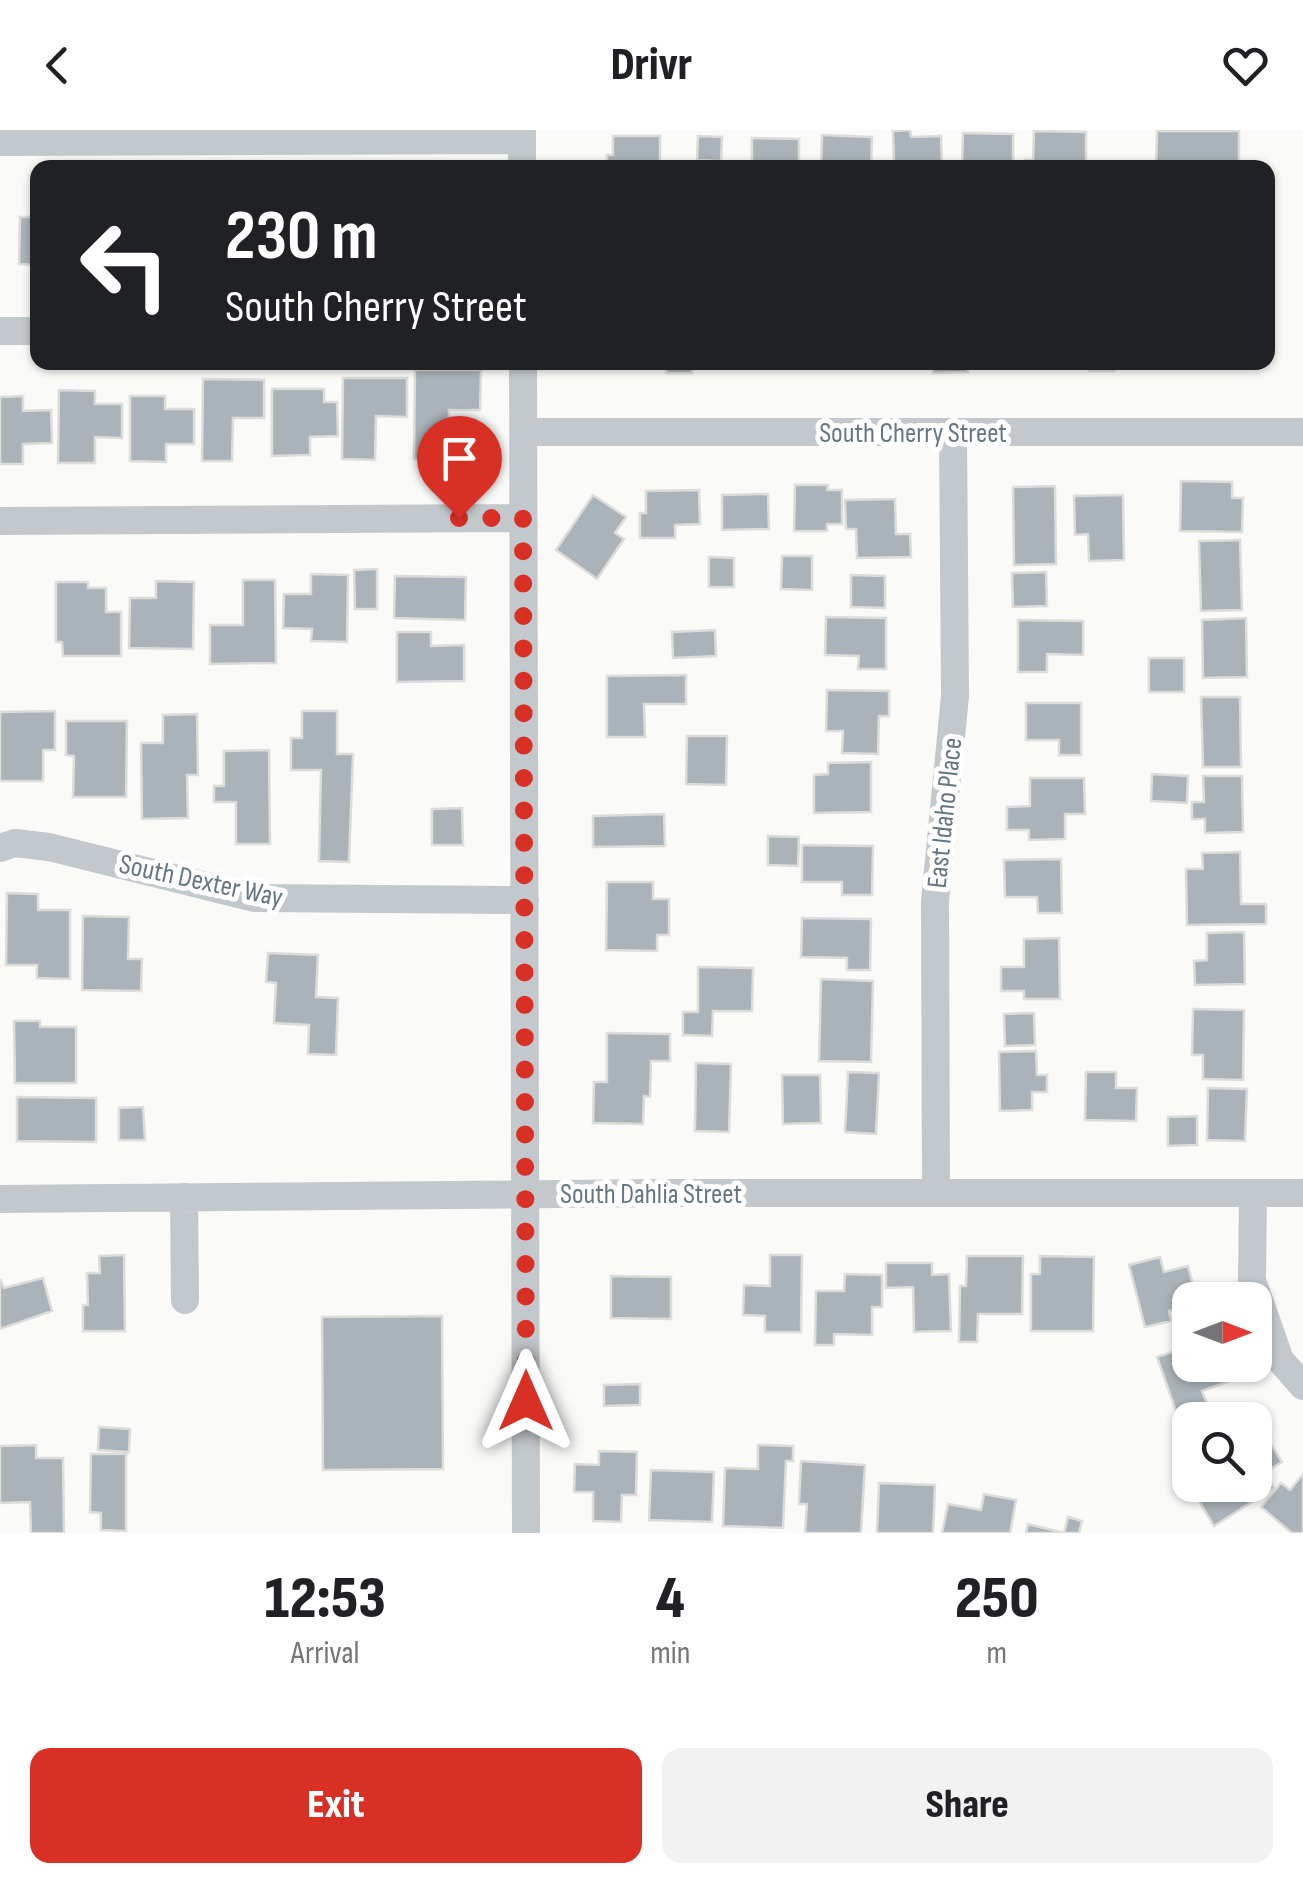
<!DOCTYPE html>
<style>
:root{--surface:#fff;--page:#f2f2f2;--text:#202124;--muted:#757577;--accent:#d93025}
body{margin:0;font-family:"Sofia Sans Condensed",sans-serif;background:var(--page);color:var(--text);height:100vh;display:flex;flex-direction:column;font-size:38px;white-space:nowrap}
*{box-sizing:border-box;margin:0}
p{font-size:32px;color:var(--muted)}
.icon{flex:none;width:55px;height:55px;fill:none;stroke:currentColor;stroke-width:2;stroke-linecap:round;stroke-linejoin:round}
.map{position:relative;height:1403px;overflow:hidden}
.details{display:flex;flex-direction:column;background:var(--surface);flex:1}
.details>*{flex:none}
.guide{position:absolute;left:30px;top:30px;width:1245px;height:210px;border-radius:20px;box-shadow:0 2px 8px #0004;background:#202124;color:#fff;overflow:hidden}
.needle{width:65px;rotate:90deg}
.controls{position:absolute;left:1172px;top:1152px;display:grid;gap:20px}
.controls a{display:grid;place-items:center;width:100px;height:100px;border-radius:20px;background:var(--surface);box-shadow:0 2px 8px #0004;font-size:50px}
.pin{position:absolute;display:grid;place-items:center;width:85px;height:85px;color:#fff;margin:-102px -42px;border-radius:50% 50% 50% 0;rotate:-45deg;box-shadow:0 0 10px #0007}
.pin .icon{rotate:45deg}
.me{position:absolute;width:110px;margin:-55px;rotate:0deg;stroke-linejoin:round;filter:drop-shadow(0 0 8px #0008)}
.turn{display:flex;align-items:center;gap:35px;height:210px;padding:0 30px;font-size:45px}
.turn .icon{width:130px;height:130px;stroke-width:2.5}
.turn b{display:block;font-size:70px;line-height:85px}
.eta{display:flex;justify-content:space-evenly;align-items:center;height:170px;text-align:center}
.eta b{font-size:60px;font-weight:800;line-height:70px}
.cta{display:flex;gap:20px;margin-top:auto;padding:20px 30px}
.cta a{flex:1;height:115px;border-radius:20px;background:var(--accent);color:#fff;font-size:40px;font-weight:800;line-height:115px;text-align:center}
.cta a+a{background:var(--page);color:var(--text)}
header{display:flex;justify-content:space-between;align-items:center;height:130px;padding:0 30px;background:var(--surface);font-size:45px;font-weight:800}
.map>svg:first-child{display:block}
.building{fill:#aab3b9;stroke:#dcdcda;stroke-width:2.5}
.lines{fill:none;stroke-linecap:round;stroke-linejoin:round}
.minor{stroke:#c3c8cc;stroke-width:28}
.route{stroke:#d93025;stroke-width:18;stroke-dasharray:0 32.4}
.labels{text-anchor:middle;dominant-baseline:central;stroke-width:10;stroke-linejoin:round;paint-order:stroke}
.street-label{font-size:28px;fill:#657683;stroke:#fff}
</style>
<header><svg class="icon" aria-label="back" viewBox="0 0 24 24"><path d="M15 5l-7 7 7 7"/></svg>Drivr<svg class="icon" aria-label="heart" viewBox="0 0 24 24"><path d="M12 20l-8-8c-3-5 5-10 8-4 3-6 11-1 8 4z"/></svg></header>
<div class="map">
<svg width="1303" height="1403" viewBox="0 0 1303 1403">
<rect width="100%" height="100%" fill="#fafaf8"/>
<path class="building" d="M910 0 911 7 941 6 942 38 894 36 893 1Z
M1034 1 1086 2V38H1025V30H1033Z
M1157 1H1239V38H1156Z
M963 3 1013 4V38L962 36Z
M822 5 872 7 871 38H821Z
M613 6H660V32H682V38H607V25H613Z
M698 6 722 7 721 31 697 30Z
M752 8 799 9V38H752Z
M20 87H38V135L19 134Z
M640 232H692V243H666V237H640Z
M720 232H757V238L719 237Z
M933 232H968V242L933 243Z
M1089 232H1114V241H1089Z
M415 240H481L480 280H449L448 330 414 329Z
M343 248H407V287L376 286 375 330 342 329Z
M203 249 264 250V288H233L232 331H202Z
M272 259H324V272H337L338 306 310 307V325L272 326Z
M59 260 95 261V274H122V308L95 307V333H58Z
M23 266V281L51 280 52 313 23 314V334H0V267Z
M130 266H165V279H194V314H166V332L130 331Z
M1181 351 1232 352V368H1243L1242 402 1180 401Z
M795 355H828L827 360H842V394H827V401H794Z
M1055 356 1056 434 1014 435 1013 357Z
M699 360 700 394 675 395V408H640V383H646V361Z
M768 364 769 399 722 400V365Z
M593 365 626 387 615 403 624 409 597 449 556 420Z
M1123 365 1124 430 1089 431 1088 404 1075 405 1074 366Z
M895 369 896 404H910L911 427 857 428 856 399H846L845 370Z
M1240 410 1242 480 1201 481 1199 411Z
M782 426H812V460L781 459Z
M709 427 734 428V457H709Z
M377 439V479H355L354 440Z
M1046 442 1047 476 1013 477 1012 443Z
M311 444 348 445 347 512 311 511 312 499 283 498 284 464H311Z
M851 445 885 446V478L851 477Z
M395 446 466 447 465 490 394 488Z
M243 450H275L276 533 210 534V495H243Z
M156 451 194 452 193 519 129 518 130 468H156Z
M56 452H88V458H106V482H121V526H63L62 512H56Z
M826 487 886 488V539H858L859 526 825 525Z
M1246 488 1247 547 1203 548 1202 490Z
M1018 490 1083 491V525L1047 524V542H1018Z
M715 500 716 526 673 528 672 502Z
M397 502H431V516L464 515V551L397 552Z
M1149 528H1184V562H1149Z
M686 545V574H644L645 607H607V546Z
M827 560 889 561V586H879L878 624 842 623 843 601H826Z
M1201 567H1240L1241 637H1203Z
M1026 573H1081V625H1059V610H1026Z
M55 581V620H43V651H0V582Z
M302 581H337V624H353L349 732 319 731 321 640H291V608H302Z
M197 584 198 645H187L188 688 142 689 141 613H163V585Z
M66 591H127L126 667H73L74 626 66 625Z
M687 606H727L726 655 686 654Z
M269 620 270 714H236V672H214V656H224V621Z
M871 632V682L814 683V645L828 644V633Z
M1152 644 1188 646 1187 673 1151 671Z
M1203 646H1242L1243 702 1205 703V689H1192V672H1204Z
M1030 648H1084L1085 684H1065V709L1029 710V700H1007V677L1030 676Z
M462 678 463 715H432V679Z
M664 684 665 716 593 717V686Z
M768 706 799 707 798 736 768 735Z
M802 715 873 716 872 765H842V752H802Z
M1240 722 1241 774H1266V794L1187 795 1186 739H1203L1202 723Z
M1061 729 1062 783H1038L1037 767H1005L1004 730Z
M607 752H653V769H669V805H657V821L606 820Z
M7 763 38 764V780H70V849L37 848V835H6Z
M83 786 129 787 128 829H142L141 861 82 860Z
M802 788 871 789 870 840H847V828L801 827Z
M1244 802 1245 854 1195 855 1194 831 1207 830V803Z
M1059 808 1060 869H1024V861H1001V837H1024V809Z
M268 823 318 825 316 867 338 868 336 925 308 924 309 895 274 893 276 853 266 852Z
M698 837 753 838 752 881H713L712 906 683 905V882H698Z
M821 849 873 851 871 932 819 931Z
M1193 879 1244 880 1243 950 1203 949V925H1192Z
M1034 883 1035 915 1005 916 1004 884Z
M14 891H40V897H76V953H15Z
M607 903 670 904V931H651L650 967 644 966 643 994 593 993 594 952H607Z
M1036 921 1037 945H1047V962H1032V980L1000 981 999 922Z
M696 933 731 934 729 1002 695 1001Z
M848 942 879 943 876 1004 845 1002Z
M1086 942H1116V958H1137L1136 991 1085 990Z
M782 945H820L821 993 783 994Z
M1208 958 1247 959 1245 1011 1207 1010Z
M17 967 96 968V1012L17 1011Z
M143 977 145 1010H119V978Z
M1197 986V1015L1168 1016V987Z
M124 1125 125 1201H83V1175H88L87 1143H100L99 1126Z
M770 1125H802L801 1202H765V1186L743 1185 744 1155 770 1156Z
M967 1126H1023L1022 1184H978L977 1212H959L960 1156H966Z
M1040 1126 1094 1127 1093 1201H1031V1144H1040Z
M1160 1127 1164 1142 1188 1136 1197 1170H1190V1175L1169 1181 1171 1191 1145 1197 1129 1135Z
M886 1133H932V1145L949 1144 951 1201 914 1202 913 1157 886 1158Z
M845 1144 882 1145V1177H872V1205L834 1204V1215H815L816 1161H844Z
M611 1146 671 1147V1189L611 1188Z
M43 1148 52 1181 0 1199V1149L4 1158Z
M442 1186 443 1339 323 1340 322 1187Z
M1190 1216V1235H1221L1227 1252 1202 1261 1208 1276 1178 1287 1157 1227Z
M640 1254V1275L604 1276V1255Z
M1247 1276 1282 1332 1264 1343 1274 1358 1214 1396 1200 1373 1217 1362 1212 1355H1255V1290H1225Z
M99 1297 130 1299 129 1322 98 1320Z
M36 1315V1328H63L64 1403H31L30 1372 0 1373V1316Z
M758 1315 793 1316V1331H786L783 1398 723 1396 725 1338 758 1339Z
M599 1321 637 1322 636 1365H622L621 1392 593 1391V1362H574L575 1334 599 1335Z
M91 1324H126V1401L101 1400V1383L90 1382Z
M801 1331 865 1335 861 1403H805L807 1374H799Z
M651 1340 714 1342 712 1392 649 1390Z
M1303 1344V1403H1292L1261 1377 1281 1353 1290 1360Z
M879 1353 935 1355 933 1403H877Z
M984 1364 1016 1370 1010 1403H942L948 1374 981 1380Z
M1068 1387 1082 1391 1079 1403H1026L1028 1394 1064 1403Z"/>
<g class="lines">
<path class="minor" d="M522 0V38
M0 12 522 10
M0 201H38
M523 232 526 1403
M523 302H1303
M0 391 523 388
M0 718 15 713 49 717 254 768 525 770
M936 1062 935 771 955 566 953 303
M1253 1064 1252 1150 1280 1230 1303 1256
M184 1067 185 1170
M0 1069 665 1063H1303"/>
</g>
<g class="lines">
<path class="route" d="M459 388H523L526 1271"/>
</g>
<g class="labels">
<g class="street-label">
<text x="913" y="303">South Cherry Street</text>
<text transform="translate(945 683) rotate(-84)">East Idaho Place</text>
<text transform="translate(201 751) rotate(12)">South Dexter Way</text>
<text x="651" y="1064">South Dahlia Street</text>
</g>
</g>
</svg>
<div class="controls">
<a><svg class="needle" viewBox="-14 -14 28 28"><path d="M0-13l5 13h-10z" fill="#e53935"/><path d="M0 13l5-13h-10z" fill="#757577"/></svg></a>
<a><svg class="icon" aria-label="search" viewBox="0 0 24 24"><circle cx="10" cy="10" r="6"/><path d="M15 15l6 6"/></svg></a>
</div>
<div class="pin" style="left:459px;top:388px;background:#d93025"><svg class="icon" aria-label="arrive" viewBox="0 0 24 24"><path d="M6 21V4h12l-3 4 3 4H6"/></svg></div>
<svg class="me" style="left:526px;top:1271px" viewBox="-20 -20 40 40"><path d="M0-17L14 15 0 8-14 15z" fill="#d93025" stroke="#fff" stroke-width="4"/></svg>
<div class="guide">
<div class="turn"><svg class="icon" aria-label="left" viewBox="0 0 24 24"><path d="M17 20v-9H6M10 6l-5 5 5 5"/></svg><div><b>230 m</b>South Cherry Street</div></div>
</div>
</div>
<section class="details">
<div class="eta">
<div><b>12:53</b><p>Arrival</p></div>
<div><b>4</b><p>min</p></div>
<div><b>250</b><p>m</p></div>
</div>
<div class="cta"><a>Exit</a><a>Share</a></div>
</section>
